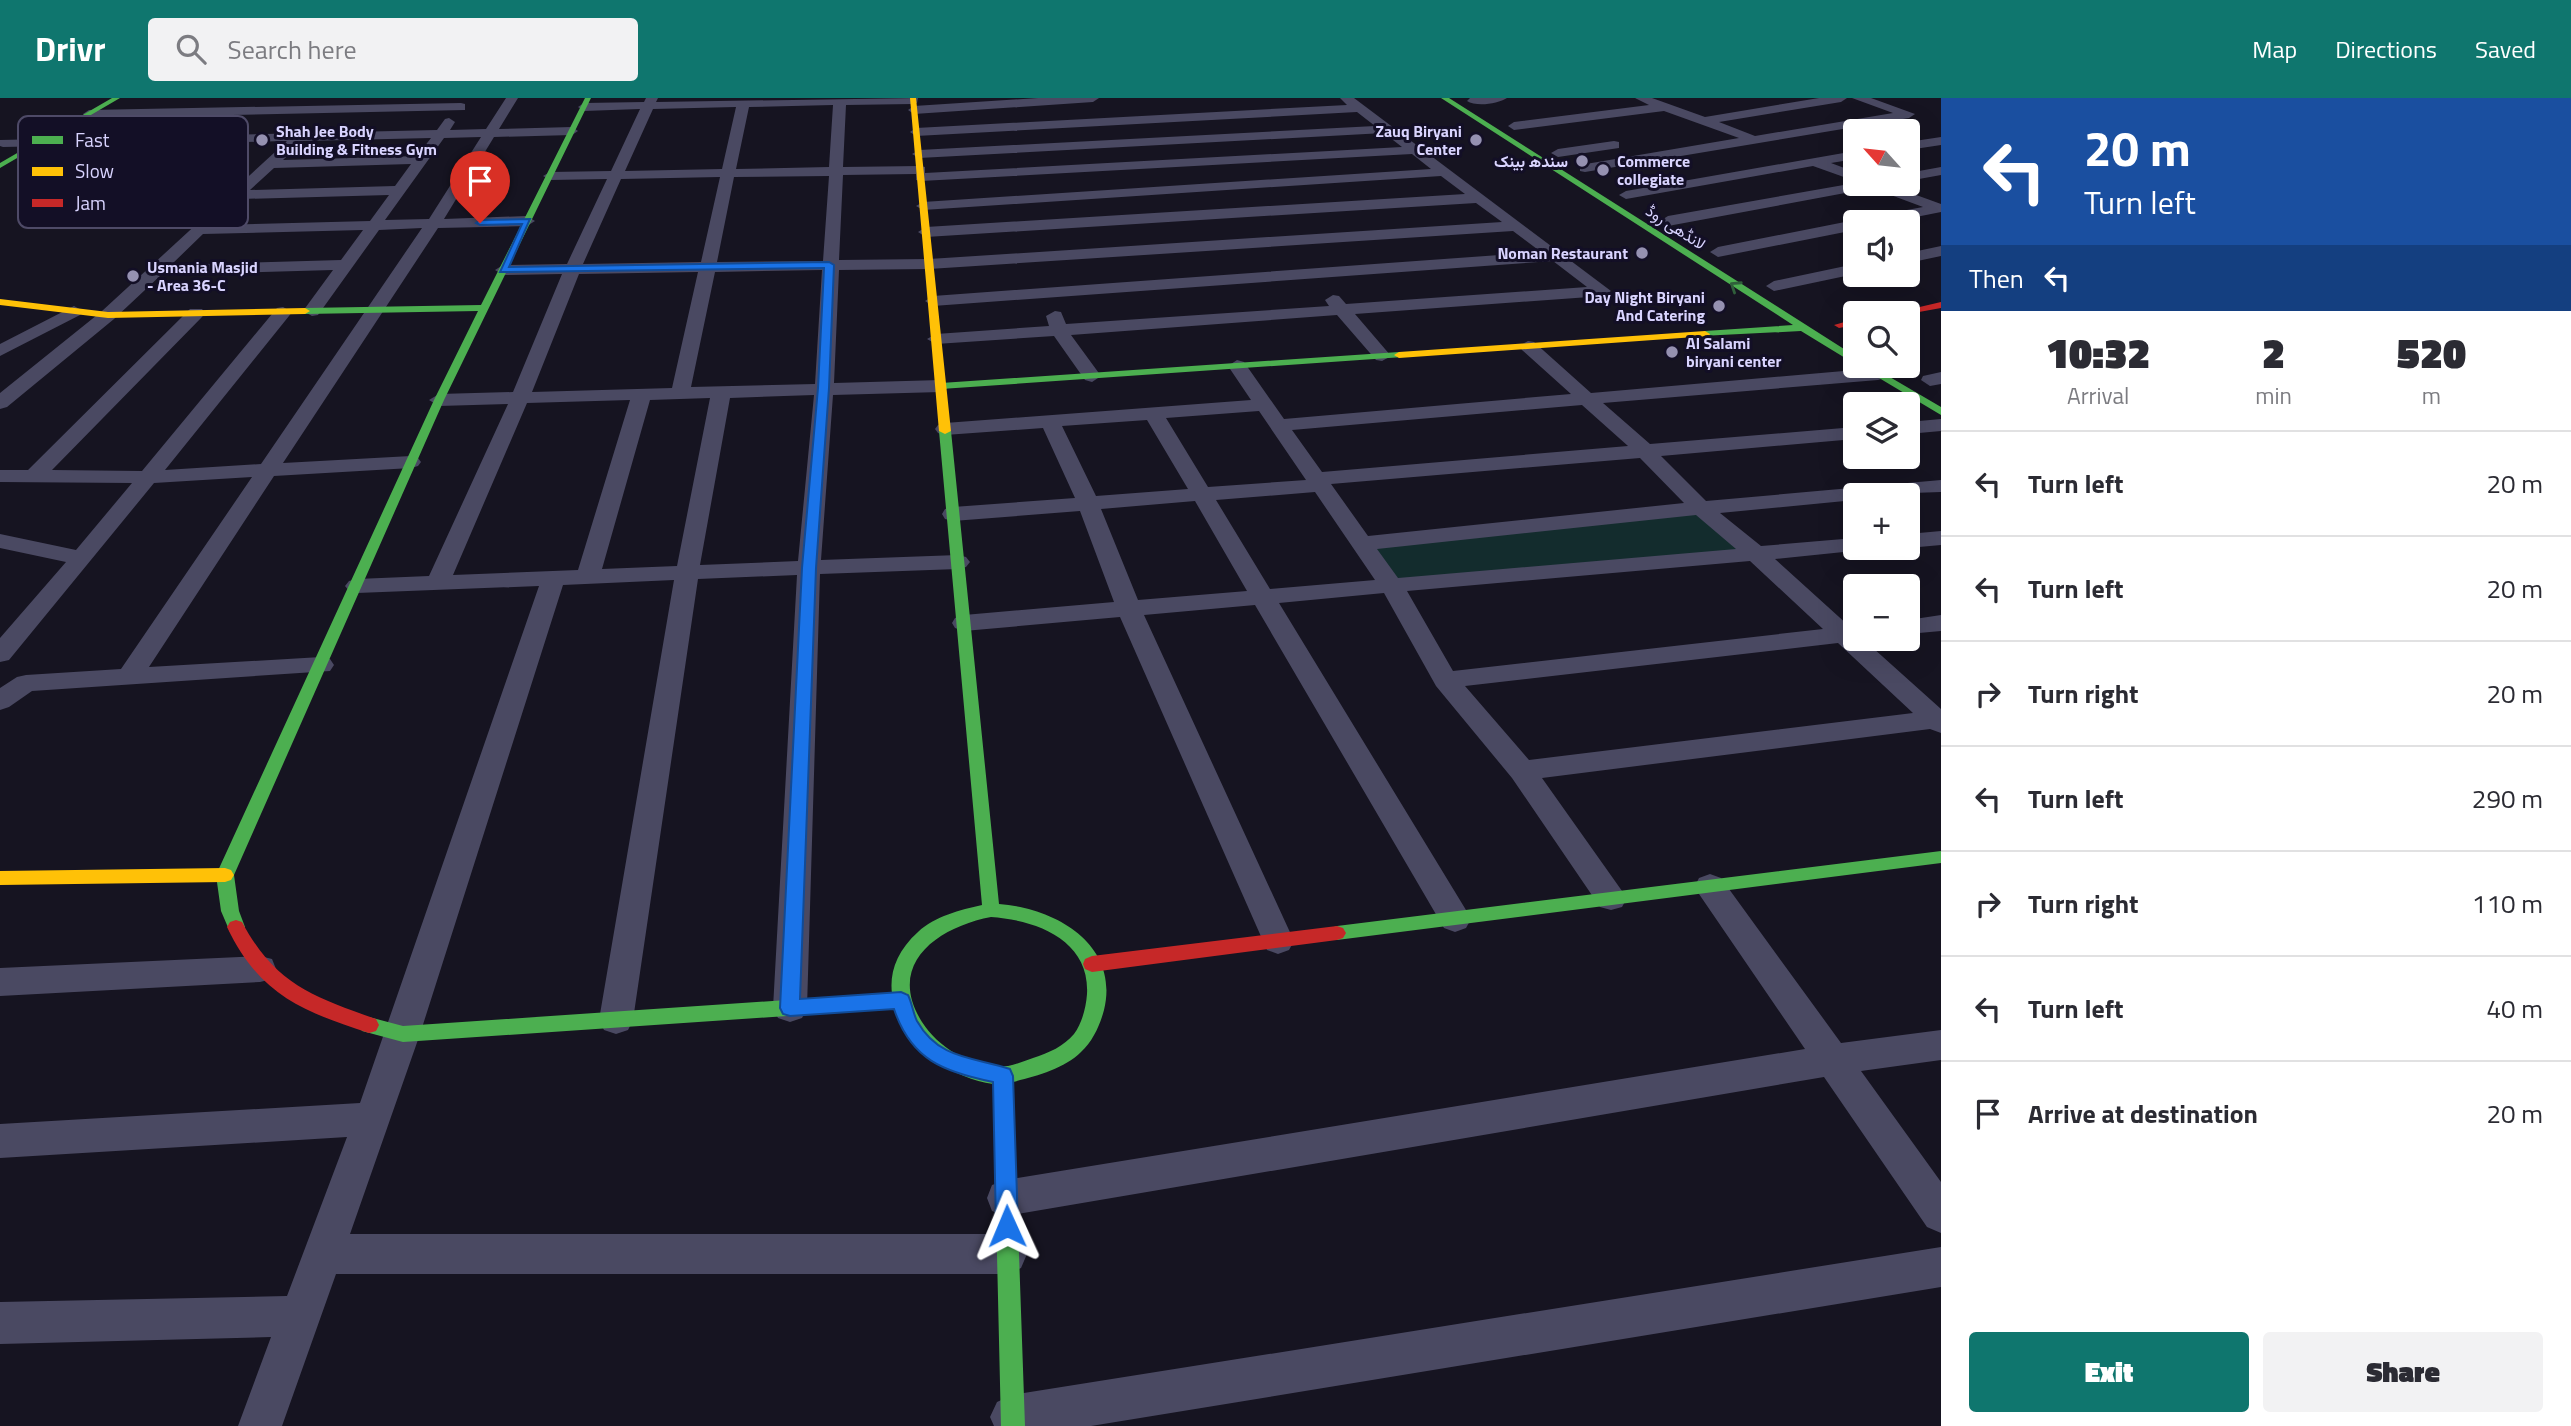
<!DOCTYPE html>
<meta charset="utf-8">
<style>
:root{--surface:#fff;--page:#f2f2f3;--text:#2b2b33;--muted:#7c7c81;--line:#e1e1e2;--accent:#0f766e}
body{margin:0;font-family:"Titillium Web",Vazirmatn,sans-serif;background:var(--page);color:var(--text);height:100vh;display:flex;flex-direction:column;font-size:26px;white-space:nowrap}
*{box-sizing:border-box;margin:0}
p{font-size:23px;color:var(--muted)}
.icon{flex:none;width:38px;height:38px;fill:none;stroke:currentColor;stroke-width:2;stroke-linecap:round;stroke-linejoin:round}
.map{position:relative;flex:1;overflow:hidden}
.details{display:flex;flex-direction:column;background:var(--surface);width:630px}
.details>*{flex:none}
.hud{background:#1a4fa0;color:#fff;overflow:hidden}
.needle{width:46px;rotate:297deg}
.controls{position:absolute;left:1843px;top:21px;display:grid;gap:14px}
.controls a{display:grid;place-items:center;width:77px;height:77px;border-radius:7px;background:var(--surface);box-shadow:0 7px 28px #0002;font-size:35px}
.pin{position:absolute;display:grid;place-items:center;width:60px;height:60px;color:#fff;margin:-72px -30px;border-radius:50% 50% 50% 0;rotate:-45deg;box-shadow:0 0 7px #0007}
.pin .icon{rotate:45deg}
.me{position:absolute;width:77px;margin:-38px;rotate:359deg;stroke-linejoin:round;filter:drop-shadow(0 0 5px #0008)}
.turn{display:flex;align-items:center;gap:24px;height:147px;padding:0 28px;font-size:32px}
.turn .icon{width:91px;height:91px;stroke-width:2.5}
.turn b{display:block;font-size:49px;line-height:60px}
.then{display:flex;align-items:center;height:66px;padding:0 28px;background:#0003;gap:14px;font-size:26px}
.eta{display:flex;justify-content:space-evenly;align-items:center;height:119px;text-align:center}
.eta b{font-size:42px;font-weight:800;line-height:49px}
.cta{display:flex;gap:14px;margin-top:auto;padding:14px 28px}
.cta a{flex:1;height:80px;border-radius:7px;background:var(--accent);color:#fff;font-size:28px;font-weight:800;line-height:80px;text-align:center}
.cta a+a{background:var(--page);color:var(--text)}
ul{padding:0;list-style:none}
li{display:flex;align-items:center;gap:21px;height:105px;padding:0 28px;border-top:2px solid var(--line)}
li div{flex:1}
li b{display:block;font-size:26px}
li em{font-style:normal}
header{display:flex;align-items:center;gap:42px;box-sizing:border-box;height:98px;padding:0 35px;background:var(--accent);color:#fff}
header strong{font-size:33px}
nav{display:flex;gap:38px;margin-inline-start:auto;font-size:24px}
.search{width:490px;height:63px;background:var(--page);display:flex;align-items:center;gap:18px;box-sizing:border-box;padding:0 24px;border-radius:7px;color:var(--muted);font-size:26px}
main{display:flex;flex:1;min-height:0}
.map>svg:first-child{display:block}
.green{fill:#132c2d}
.lines{fill:none;stroke-linecap:round;stroke-linejoin:round}
.street{fill:#4a4962;fill-rule:evenodd}
.fast{fill:#4caf50;fill-rule:evenodd}
.slow{fill:#ffc107;fill-rule:evenodd}
.jam{fill:#c62828;fill-rule:evenodd}
.oneway{stroke:#305f3b}
.route{fill:#1a73e8;stroke:#114b97;stroke-width:2}
.poi-dot{fill:#9591b1;stroke:#130f26;stroke-width:2.5}
.labels{text-anchor:middle;dominant-baseline:central;stroke-width:6;stroke-linejoin:round;paint-order:stroke}
.far-poi-label{font-size:16px;font-weight:bold;fill:#d9d4ff;stroke:#130f26;text-anchor:start}
.far-street-label{font-size:16px;fill:#d9d4ff;stroke:#130f26}
.key{fill:#130f26;stroke:#4e4a67;stroke-width:2}
.key-label{font-size:19px;fill:#d9d4ff}
</style>
<header>
<strong>Drivr</strong>
<div class="search"><svg class="icon" aria-label="search" viewBox="0 0 24 24"><circle cx="10" cy="10" r="6"/><path d="M15 15l6 6"/></svg>Search here</div>
<nav><a>Map</a><a>Directions</a><a>Saved</a></nav>
</header>
<main>
<div class="map">
<svg width="1941" height="1328" viewBox="0 0 1941 1328">
<rect width="100%" height="100%" fill="#161421"/>
<path class="green" d="M1701 410 1755 455 1391 487 1362 446Z"/>
<g class="lines">
<path class="street" d="M506 0H518L499 31 572 29 578 33 572 37 494 39 444 121 527 118 535 123 527 128 438 130 283 365 411 358 418 360 421 364 418 368 411 370 274 378 149 569 321 559 330 561 334 567 330 573 32 593 9 609 0 612V590L17 579 26 577 121 571 252 379 154 385 9 562 0 564V540L66 464 0 450V436L76 452 132 385 0 384V372H28L190 211H202L205 215 202 219 52 372 142 373 277 210 283 209 292 214 289 218 165 372 261 366 422 130 379 132 318 217 312 218 303 213 333 172 161 177 114 221 7 309 0 311V295L102 213 287 43 3 49 0 48V42L437 32 445 21 449 20 455 24 450 32 486 31ZM481 39 429 121 385 122 444 40ZM431 40 417 58 283 62 303 43ZM411 66 395 88 250 92 274 70ZM389 97 370 123 213 127 241 101ZM363 132 341 162 171 167 203 136Z
M646 0H658L656 4 918 0 917 5 913 6 846 7 843 69 920 68 925 69V75L1402 49 1384 35 919 60 912 56 919 52 1375 28 1357 14 916 38 910 34 916 30 1347 7 1340 0H1354L1611 193 1603 198 1355 216 1391 258 1382 263 1376 262 1337 217 1071 237 1101 278 1092 284 1085 282 1054 238 936 246 927 241 936 236 1049 228 1046 218 1055 213 1061 214 1066 226 1329 208 1325 202 1333 197 1339 198 1346 206 1587 189 1553 163 933 208 925 203 933 198 1541 154 1513 133 929 171 839 172 834 285 941 282 951 288 941 294 833 297 821 462 958 457 966 459 970 464 966 469 958 471 820 476 807 910 802 920 790 924 778 920 773 910 797 477 698 481 633 922 628 932 616 936 604 932 599 922 674 482 563 487 420 936 350 1136H1007L1021 1142 1027 1156 1021 1170 1007 1176H336L282 1328H238L271 1239 0 1246V1204L287 1198 347 1039 0 1060V1026L360 1005 539 488 357 495 349 493 345 488 349 483 357 481 429 478 508 306 439 308 429 302 439 296 513 294 562 176 503 177 495 172 503 167 567 166 607 81 550 82 543 78 550 74 611 73 640 11 584 13 578 9 584 5 644 4ZM833 7 829 69 736 71 749 9ZM736 9 722 71 625 73 653 11ZM1412 56 1431 71 923 104 916 108 923 112 1441 78 1465 96 926 129 918 134 926 139 1476 105 1502 124 929 161 839 162 843 77 916 76V82L921 83ZM829 78 823 163 717 164 734 79ZM720 79 701 164 583 166 621 81ZM822 172 815 286 691 289 715 174ZM698 174 672 290 532 294 579 176ZM814 297 798 463 700 467 730 300ZM710 300 677 468 602 471 650 302ZM630 302 578 472 453 477 527 305Z
M1038 0H1099L1093 4 914 16 908 12 914 8Z
M1470 0H1507C1498 6 1476 9 1467 3Z
M1635 0H1652L1705 19 1819 0H1847L1841 4 1719 24 1755 38 1893 15 1852 0H1871L1915 16 1909 20 1585 74 1580 73V67L1739 40 1664 13 1514 32 1508 28 1514 24 1649 7Z
M461 5 465 6V12L89 20 83 16 89 12Z
M1941 39V47L1908 52V44Z
M1614 43 1619 44V50L1558 59 1551 55 1558 51Z
M1855 53V61L1831 65 1855 74V83L1813 68 1626 101 1619 97 1626 93Z
M1941 69V77L1908 83V75Z
M1855 85 1886 86 1941 106V114L1891 124H1862L1869 119 1923 109 1872 90 1668 128 1660 123 1668 118Z
M1855 122 1861 124H1855V132L1718 159 1710 154 1718 149Z
M1941 148V158L1908 165V155Z
M1855 166V176L1774 193 1766 188 1774 183Z
M74 208 83 213 80 217 0 258V246Z
M1528 243 1534 244 1591 295 1878 270 1885 272 1887 276 1885 280 1878 282 1603 305 1650 346 1855 329V341L1661 358 1706 403 1941 382V394L1855 397V402L1720 415 1761 448 1855 440V450H1865L1863 452 1775 461 1849 528 1855 527V541H1863L1941 611V635L1930 631 1542 680 1627 800 1622 809 1611 812 1600 809 1512 680 1436 588 1384 495 1279 505 1466 812 1471 821 1466 830 1455 834 1444 830 1255 507 1144 517 1294 843 1289 852 1278 856 1267 852 1120 519 964 533 955 530 952 525 955 520 964 517 1114 504 1080 413 953 423 945 421 942 416 945 411 953 409 1075 400 1043 330 945 337 938 335 935 331 938 327 945 325 1251 302 1228 268 1237 262 1244 264 1284 321 1571 296 1522 252 1519 248ZM1582 307 1628 348 1322 374 1292 332ZM1259 313 1306 382 1208 389 1166 320ZM1147 322 1188 391 1096 398 1062 328ZM1640 360 1684 405 1368 438 1331 386ZM1315 394 1375 482 1270 491 1216 402ZM1195 403 1247 493 1138 502 1101 411ZM1696 417 1736 451 1398 480 1377 451ZM1750 463 1823 531 1453 573 1407 493ZM1838 545 1913 615 1529 662 1465 588Z
M1941 274V286L1930 288 1921 282 1923 278Z
M1941 321V333L1908 336V324Z
M1941 433V447L1908 450V436Z
M1941 517V533L1908 536V522Z
M1710 776 1721 780 1841 945 1941 932V962L1861 973 1941 1084V1135L1927 1129 1824 979 1006 1118 992 1113 987 1100 992 1087 1006 1082 1805 951 1699 796 1695 788 1699 780Z
M260 858 272 861 276 871 272 881 260 884 0 898V870Z
M1941 1149V1189L1091 1328H994L990 1319 997 1304 1012 1297Z"/>
<path class="fast" d="M112 0H120L0 70V65Z
M585 0H591L444 302 234 777 239 813 245 829 242 834 236 836 230 834 221 813 216 777 434 302 478 213 305 216 300 213 305 210 481 207Z
M1441 0H1449L1855 258V266L1801 233 1701 238 1700 236 1705 233 1793 227Z
M1399 254 1404 257 1403 259 941 291 936 288 941 285Z
M1859 268H1871L1941 309V317Z
M945 330 951 333 999 806C1055 810 1120 846 1104 912 1100 927 1093 943 1081 954 1064 971 1036 978 1013 984L1025 1328H1001L993 986C924 977 851 894 918 834 935 818 960 812 982 807L939 333ZM991 819C1035 822 1090 841 1087 896 1086 910 1082 925 1074 936 1064 948 1049 955 1033 960 1025 963 1017 966 1008 968 976 972 939 951 922 924 885 865 939 829 991 819Z
M1941 753V765L1337 842 1331 840 1328 835 1331 830 1337 828Z
M801 901 808 903 811 909 808 915 801 917 403 944 362 933 359 927 362 921 369 919 403 928Z"/>
<path class="slow" d="M910 0H916L951 333 945 336 939 333Z
M0 201 108 214 305 210 310 213 305 216 108 220 0 207Z
M1705 233 1710 236 1709 238 1399 260 1394 257 1399 254Z
M225 770 231 772 234 777 231 782 225 784 0 787V773Z
M901 894 908 896 910 902 908 908 901 910 801 917 794 915 791 909 794 903 801 901Z"/>
<path class="jam" d="M1941 204V210L1908 216 1894 215Z
M1855 221V227L1839 230 1834 227Z
M236 822 242 824C275 886 313 899 376 921L379 927 376 933 369 935C301 913 259 896 227 829L230 824Z
M1337 828 1343 830 1346 835 1343 840 1337 842 1092 874 1085 871 1083 866 1085 861 1092 858Z"/>
</g>
<defs><path id="oneway-chevron" d="M-2-3.5L2.5 0L-2 3.5" fill="none" stroke-width="1.6" stroke-linecap="round" stroke-linejoin="round" transform="scale(1.75)"/></defs>
<use class="oneway" href="#oneway-chevron" transform="translate(1735 188) rotate(-147)"/>
<path class="route" d="M530 121 509 169 829 164 834 167 829 290 816 470 800 901 901 894 908 897C912 905 913 915 917 923 939 962 974 959 1010 971L1013 978 1018 1128 1015 1136 1007 1139 999 1136 996 1128 993 984C944 974 911 962 894 911L790 918 783 916 780 910 802 470 818 290 824 170 500 174 522 126 480 127 476 125 480 122Z"/>
<g class="poi-dot">
<circle cx="262" cy="42" r="7"/>
<circle cx="1476" cy="42" r="7"/>
<circle cx="1582" cy="63" r="7"/>
<circle cx="1603" cy="72" r="7"/>
<circle cx="1642" cy="155" r="7"/>
<circle cx="133" cy="178" r="7"/>
<circle cx="1719" cy="208" r="7"/>
<circle cx="1672" cy="254" r="7"/>
</g>
<g class="labels">
<g class="far-poi-label">
<text x="276" y="33">Shah Jee Body<tspan x="276" dy="18">Building &amp; Fitness Gym</tspan></text>
<text x="1462" y="33" text-anchor="end">Zauq Biryani<tspan x="1462" dy="18">Center</tspan></text>
<text x="1568" y="63" text-anchor="end">سندھ بینک</text>
<text x="1617" y="63">Commerce<tspan x="1617" dy="18">collegiate</tspan></text>
<text x="1628" y="155" text-anchor="end">Noman Restaurant</text>
<text x="147" y="169">Usmania Masjid<tspan x="147" dy="18">- Area 36-C</tspan></text>
<text x="1705" y="199" text-anchor="end">Day Night Biryani<tspan x="1705" dy="18">And Catering</tspan></text>
<text x="1686" y="245">Al Salami<tspan x="1686" dy="18">biryani center</tspan></text>
</g>
<g class="far-street-label">
<text transform="translate(1676 129) rotate(33)">لانڈھی روڈ</text>
</g>
</g>
<rect x="18" y="18" width="230" height="112" rx="10" class="key"/>
<rect x="32" y="38" width="31" height="8" fill="#4caf50"/>
<rect x="32" y="69" width="31" height="9" fill="#ffc107"/>
<rect x="32" y="101" width="31" height="8" fill="#c62828"/>
<g class="key-label">
<text x="75" y="49">Fast</text>
<text x="75" y="80">Slow</text>
<text x="75" y="112">Jam</text>
</g>
</svg>
<div class="controls">
<a><svg class="needle" viewBox="-14 -14 28 28"><path d="M0-13l5 13h-10z" fill="#e53935"/><path d="M0 13l5-13h-10z" fill="#7c7c81"/></svg></a>
<a><svg class="icon" aria-label="sound" viewBox="0 0 24 24"><path d="M4 9h4l5-4v14l-5-4H4zM17 9q2 3 0 6"/></svg></a>
<a><svg class="icon" aria-label="search" viewBox="0 0 24 24"><circle cx="10" cy="10" r="6"/><path d="M15 15l6 6"/></svg></a>
<a><svg class="icon" aria-label="layers" viewBox="0 0 24 24"><path d="M12 4l9 5-9 5-9-5zM3 14l9 5 9-5"/></svg></a>
<a>+</a>
<a>−</a>
</div>
<div class="pin" style="left:480px;top:125px;background:#d93025"><svg class="icon" aria-label="arrive" viewBox="0 0 24 24"><path d="M6 21V4h12l-3 4 3 4H6"/></svg></div>
<svg class="me" style="left:1007px;top:1128px" viewBox="-20 -20 40 40"><path d="M0-17L14 15 0 8-14 15z" fill="#1a73e8" stroke="#fff" stroke-width="4"/></svg>
</div>
<section class="details">
<div class="hud">
<div class="turn"><svg class="icon" aria-label="left" viewBox="0 0 24 24"><path d="M17 20v-9H6M10 6l-5 5 5 5"/></svg><div><b>20 m</b>Turn left</div></div>
<div class="then">Then<svg class="icon" aria-label="left" viewBox="0 0 24 24"><path d="M17 20v-9H6M10 6l-5 5 5 5"/></svg></div>
</div>
<div class="eta">
<div><b>10:32</b><p>Arrival</p></div>
<div><b>2</b><p>min</p></div>
<div><b>520</b><p>m</p></div>
</div>
<ul>
<li><svg class="icon" aria-label="left" viewBox="0 0 24 24"><path d="M17 20v-9H6M10 6l-5 5 5 5"/></svg><div><b>Turn left</b></div><em>20 m</em></li>
<li><svg class="icon" aria-label="left" viewBox="0 0 24 24"><path d="M17 20v-9H6M10 6l-5 5 5 5"/></svg><div><b>Turn left</b></div><em>20 m</em></li>
<li><svg class="icon" aria-label="right" viewBox="0 0 24 24"><path d="M7 20v-9h11M14 6l5 5-5 5"/></svg><div><b>Turn right</b></div><em>20 m</em></li>
<li><svg class="icon" aria-label="left" viewBox="0 0 24 24"><path d="M17 20v-9H6M10 6l-5 5 5 5"/></svg><div><b>Turn left</b></div><em>290 m</em></li>
<li><svg class="icon" aria-label="right" viewBox="0 0 24 24"><path d="M7 20v-9h11M14 6l5 5-5 5"/></svg><div><b>Turn right</b></div><em>110 m</em></li>
<li><svg class="icon" aria-label="left" viewBox="0 0 24 24"><path d="M17 20v-9H6M10 6l-5 5 5 5"/></svg><div><b>Turn left</b></div><em>40 m</em></li>
<li><svg class="icon" aria-label="arrive" viewBox="0 0 24 24"><path d="M6 21V4h12l-3 4 3 4H6"/></svg><div><b>Arrive at destination</b></div><em>20 m</em></li>
</ul>
<div class="cta"><a>Exit</a><a>Share</a></div>
</section>
</main>
